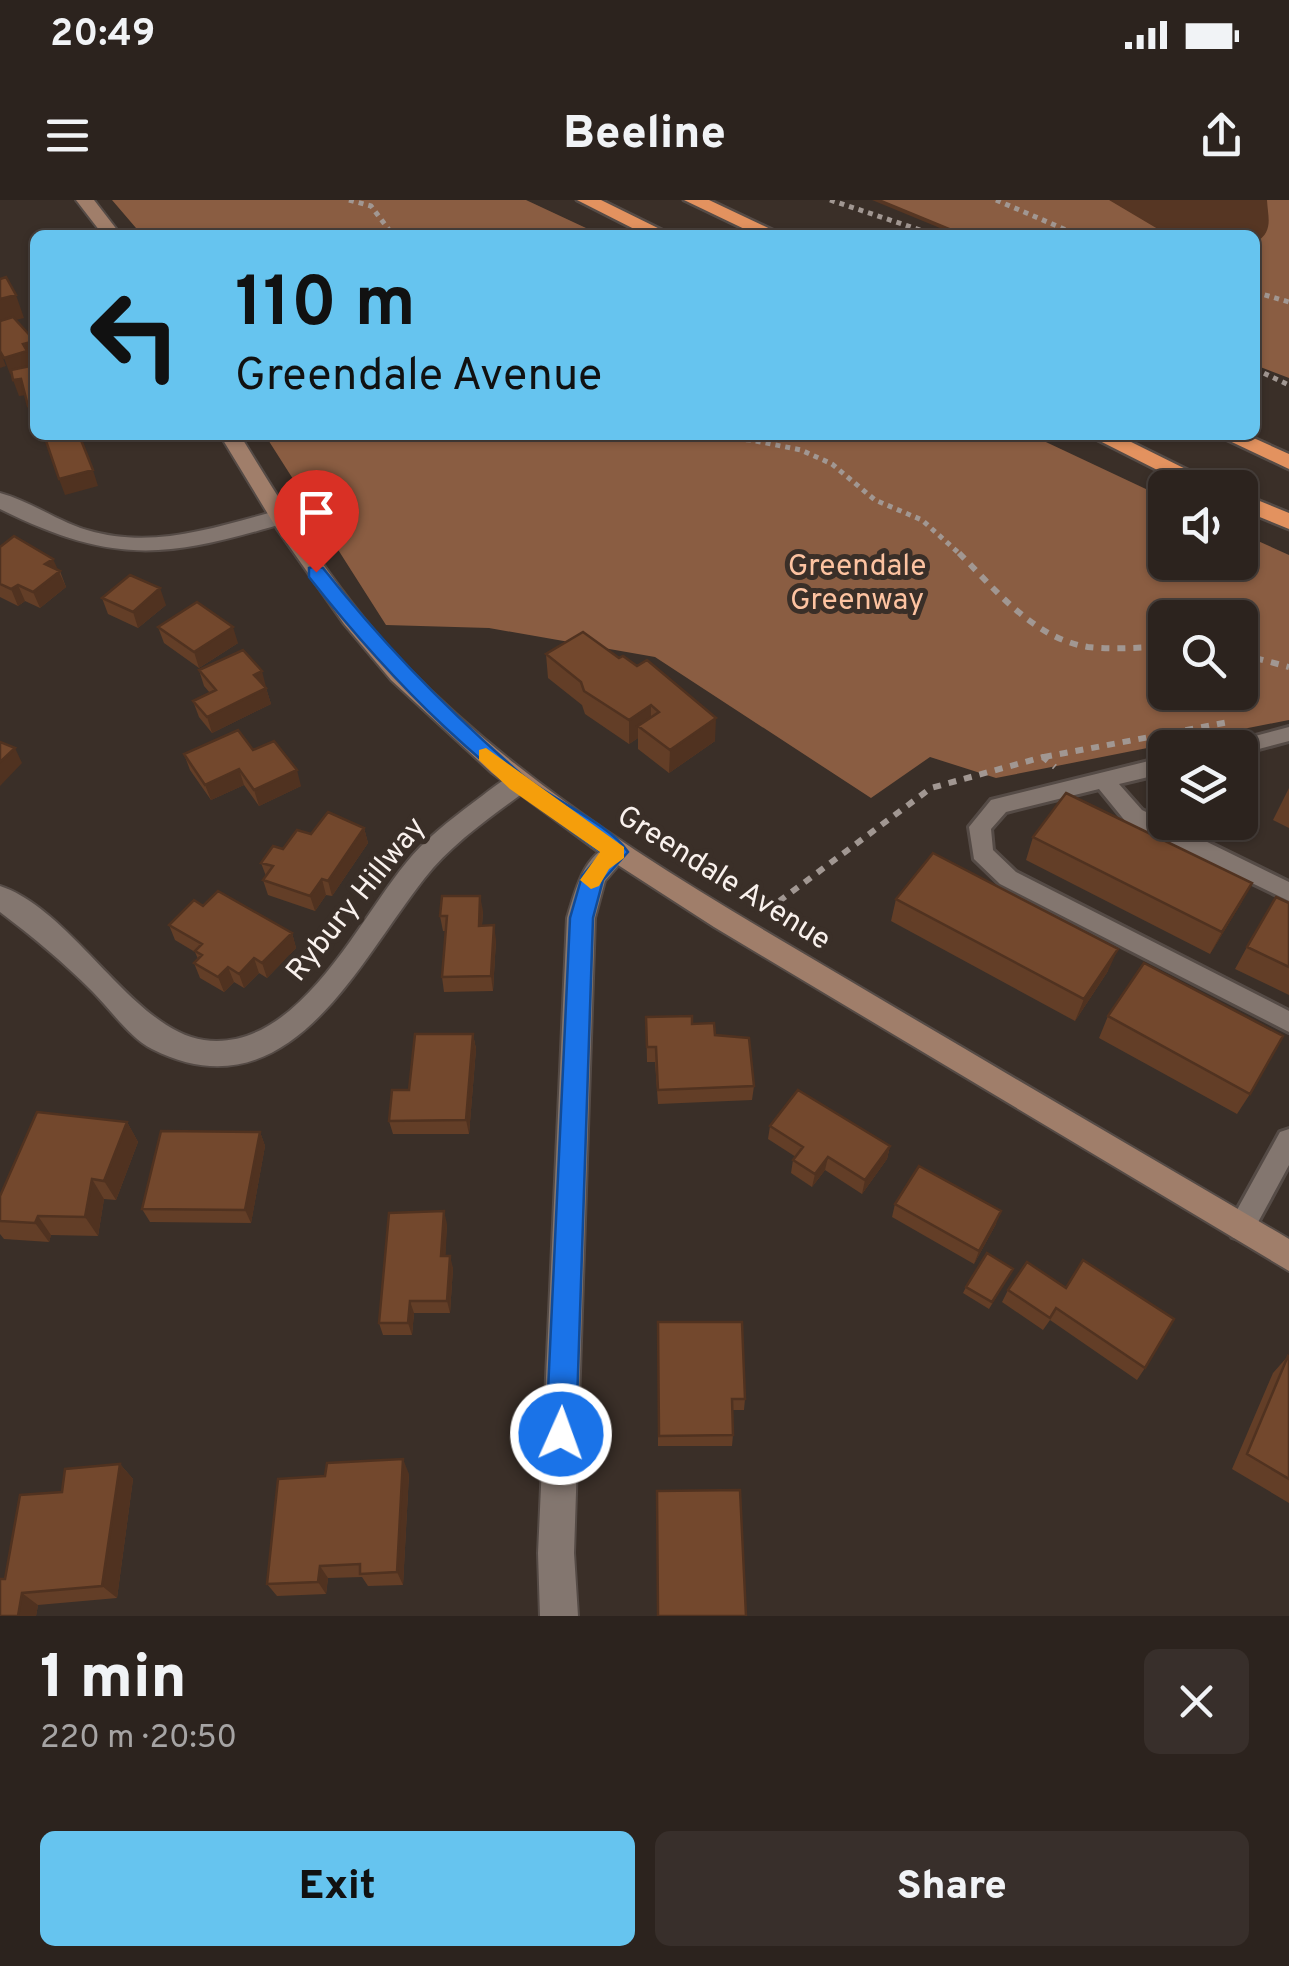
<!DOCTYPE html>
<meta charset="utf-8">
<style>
:root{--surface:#2c231e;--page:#382f2b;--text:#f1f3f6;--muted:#a6a4a4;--line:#48403c;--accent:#66c4ef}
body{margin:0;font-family:Overpass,sans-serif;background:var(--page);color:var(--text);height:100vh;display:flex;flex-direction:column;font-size:38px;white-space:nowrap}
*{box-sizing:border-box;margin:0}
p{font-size:32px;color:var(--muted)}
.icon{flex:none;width:55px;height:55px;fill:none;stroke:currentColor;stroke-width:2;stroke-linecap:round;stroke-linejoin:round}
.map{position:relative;height:1416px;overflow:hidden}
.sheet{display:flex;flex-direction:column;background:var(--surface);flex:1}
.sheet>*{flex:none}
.guide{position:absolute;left:30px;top:30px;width:1230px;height:210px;border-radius:15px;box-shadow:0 2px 8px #0004,0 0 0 2px var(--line);background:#66c4ef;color:#111;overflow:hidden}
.controls{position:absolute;left:1148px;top:270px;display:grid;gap:20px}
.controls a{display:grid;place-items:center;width:110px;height:110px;border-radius:15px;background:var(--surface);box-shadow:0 2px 8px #0004,0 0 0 2px var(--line);font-size:50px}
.pin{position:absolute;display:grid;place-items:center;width:85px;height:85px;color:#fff;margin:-102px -42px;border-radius:50% 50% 50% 0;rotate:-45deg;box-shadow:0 0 10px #0007}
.pin .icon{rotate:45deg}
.me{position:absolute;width:110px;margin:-55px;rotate:2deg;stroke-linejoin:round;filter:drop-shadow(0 0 8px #0008)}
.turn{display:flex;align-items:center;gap:35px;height:210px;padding:0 40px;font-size:45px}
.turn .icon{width:130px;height:130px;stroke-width:2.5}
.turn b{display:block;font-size:70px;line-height:85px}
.round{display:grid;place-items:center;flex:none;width:105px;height:105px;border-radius:15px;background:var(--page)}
.headline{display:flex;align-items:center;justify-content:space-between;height:170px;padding:0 40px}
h1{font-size:60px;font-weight:800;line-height:75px}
.primary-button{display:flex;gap:20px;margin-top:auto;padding:20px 40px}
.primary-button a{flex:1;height:115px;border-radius:15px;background:var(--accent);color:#111;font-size:40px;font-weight:800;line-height:115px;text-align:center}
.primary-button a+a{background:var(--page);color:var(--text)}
.status{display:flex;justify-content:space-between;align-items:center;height:70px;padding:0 50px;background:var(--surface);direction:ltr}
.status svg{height:28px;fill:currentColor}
header{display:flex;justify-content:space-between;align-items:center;height:130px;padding:0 40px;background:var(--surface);font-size:45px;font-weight:800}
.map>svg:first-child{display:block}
.green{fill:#563623}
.forest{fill:#8a5d42;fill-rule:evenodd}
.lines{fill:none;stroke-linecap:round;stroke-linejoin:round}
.service-casing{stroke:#554b46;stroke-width:6}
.minor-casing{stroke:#554b46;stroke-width:4}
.secondary-casing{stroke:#554b46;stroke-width:4}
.motorway-casing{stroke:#554b46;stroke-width:5}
.path-far1{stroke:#a19792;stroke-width:5;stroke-dasharray:5 5;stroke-linecap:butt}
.path{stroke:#a19792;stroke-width:6;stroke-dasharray:8 8;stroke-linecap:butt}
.service{fill:#83766f;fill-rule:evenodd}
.minor{fill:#83766f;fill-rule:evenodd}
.secondary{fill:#a07e6a;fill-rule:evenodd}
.motorway{fill:#e3925f;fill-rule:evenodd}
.wall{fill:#633e27}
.shaded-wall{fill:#503220}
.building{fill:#73482d;stroke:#503220;stroke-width:2.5}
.route{fill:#1a73e8;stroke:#114b97;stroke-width:2.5}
.slow{fill:#f59e0b}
.labels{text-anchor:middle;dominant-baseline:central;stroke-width:10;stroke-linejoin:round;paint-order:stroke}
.park-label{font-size:30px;fill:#fdc3a1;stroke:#3a2f28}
.street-label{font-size:30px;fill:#f9f1ed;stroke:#3a2f28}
</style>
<div class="status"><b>20:49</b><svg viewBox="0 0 49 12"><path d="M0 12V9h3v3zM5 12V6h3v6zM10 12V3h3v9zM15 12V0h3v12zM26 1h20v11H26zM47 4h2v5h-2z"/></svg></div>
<header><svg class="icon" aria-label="menu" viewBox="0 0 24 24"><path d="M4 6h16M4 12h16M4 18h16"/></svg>Beeline<svg class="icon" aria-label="share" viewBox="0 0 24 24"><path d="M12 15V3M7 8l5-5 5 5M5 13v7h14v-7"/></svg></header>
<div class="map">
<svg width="1289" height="1416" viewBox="0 0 1289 1416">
<rect width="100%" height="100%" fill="#3a2f28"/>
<path class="green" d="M872 0H1289L1255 158V35H957Z"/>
<path class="forest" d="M112 0H526L601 35H142Z
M882 0H1109L1168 35H967Z
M1267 0H1289V178L1255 165V43C1274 32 1268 18 1267 0Z
M265 235H1031L1165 298V362H1240V333L1289 355V520L996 578 930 557 871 598 655 457 489 428 386 425ZM1165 418H1240V492H1165Z"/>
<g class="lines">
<defs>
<path id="service" d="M1289 527V541L1240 554V548H1226L1229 543Z
M1165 557V573L1119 584 1142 610 1289 682V701L1126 622 1099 589 1006 612 991 629 993 650 1016 672 1289 811V832L1000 684 974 659 969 627 991 600Z
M1289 929V965L1250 1037 1241 1040 1232 1037 1228 1028 1232 1019 1280 932Z"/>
<path id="minor" d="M0 293C30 301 57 321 87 330 154 350 215 327 280 310L291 317 288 322C168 358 115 366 0 309Z
M518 574 531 583 527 590C491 617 452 643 424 679 357 764 288 918 152 849 130 838 110 809 92 791 63 762 33 737 0 712V686C73 710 133 830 204 840 297 853 357 722 406 663 425 639 449 621 474 602 488 592 501 579 518 574Z
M616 643 629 653 605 681 595 718 574 1353 578 1416H540L538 1353 567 718C576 689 583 653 616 643Z"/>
<path id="secondary" d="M76 0H94L121 35H103Z
M220 235H240C290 317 341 399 408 468 534 597 691 687 845 778 993 866 1141 952 1289 1039V1071L714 727 601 654 492 573 391 480 344 424 277 329Z"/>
<path id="motorway" d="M577 0H601L672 35H646Z
M684 0H709L783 35H757Z
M1088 235H1117L1224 288H1193Z
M1217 235H1247L1289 254V269Z
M1240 293 1289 313V329L1240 309Z"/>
</defs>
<use href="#service" class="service-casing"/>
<use href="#minor" class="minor-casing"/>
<use href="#secondary" class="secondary-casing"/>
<use href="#motorway" class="motorway-casing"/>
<path class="path-far1" d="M349 0 371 6 393 35
M830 0 935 35
M996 0 1078 35
M1255 92 1289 102
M1255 169 1289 185
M626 235 751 240 801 250 832 264 875 300 922 320 961 355"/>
<path class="path" d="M959 353C996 390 1033 438 1088 447 1113 450 1139 447 1165 447
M1240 454 1289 467
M1044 557 1229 522
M766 711 931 588 1043 557 1055 567"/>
<use href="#service" class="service"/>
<use href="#minor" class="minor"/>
<use href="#secondary" class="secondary"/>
<use href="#motorway" class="motorway"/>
</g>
<path class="wall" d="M0 347 60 371 66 387 40 408 25 401 18 406 0 397Z
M102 398 166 405 138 428 108 414Z
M158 427 238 443 199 468 164 443Z
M546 454 619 458 715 541 669 573 638 549V538L629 544 585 514 582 505 548 478Z
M199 470 266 488 271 504 212 533 199 517 193 501 210 493 204 486Z
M253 550 301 586 259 606 244 585 211 600 190 570 184 554Z
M1289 588V628L1273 620Z
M364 628 368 643 332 696 326 695 315 711 268 695 263 680 266 676 261 663 311 634Z
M1033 637 1252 683 1240 705 1210 754 1026 660Z
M896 699 1108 771 1075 821 891 721Z
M1289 703V795L1235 769 1247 747Z
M203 706 292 733 296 748 267 778 259 773 244 788 234 782 224 792 200 778 194 763 198 759 195 752 175 740 169 725Z
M483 711 482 725 496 740 493 791 444 792 442 777 446 731H443L440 716Z
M1108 816 1250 894 1237 914 1099 838Z
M646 817 692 824 715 835 754 886 752 900 658 904 655 862H647Z
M473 834 476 849 469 934H393L389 921 409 890Z
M127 922 138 942 116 1000 104 999 98 1036 51 1035 49 1042 4 1039 0 1034V996Z
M770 926 890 946 887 959 862 994 825 970 812 987 791 973 793 960 796 957 768 939Z
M260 932 265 946 251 1023 150 1022 142 1009Z
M895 1004 996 1024 974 1064 892 1017Z
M447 1024 445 1056 453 1068 450 1113H414L412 1135H383L379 1123Z
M1027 1062 1145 1168 1137 1180 1050 1120 1043 1130 1002 1102 1008 1090Z
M1013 1069 989 1109 963 1093 966 1087Z
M658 1122 745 1199 744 1210H733V1235L732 1246H658Z
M1288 1156 1289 1157V1303L1232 1269 1273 1173Z
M120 1264 133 1279 117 1398 38 1405 36 1416 5 1379 62 1292Z
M409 1274 403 1385 368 1386 362 1377 328 1378 326 1394 277 1396 267 1384Z"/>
<path class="shaded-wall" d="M16 95 24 118 0 124V99Z
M35 141V158L30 160 33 167 10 174 4 158 23 144Z
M0 151 6 166 0 168Z
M21 179 27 195 19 196 13 180Z
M35 204V222H34L28 206Z
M93 270 98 286 65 295 59 279Z
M53 359 66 387 40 408 33 392 45 364Z
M18 385 25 401 18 406 11 389Z
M160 388 166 405 138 428 133 412Z
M233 427 238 443 199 468 194 452Z
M262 471 266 487 254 475Z
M266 488 271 504 212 533 207 517Z
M651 505V529L638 526V538L629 544V520Z
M716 518 715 541 669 573 670 550Z
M15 548 22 563 0 586V562Z
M239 569 244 585 211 600 205 585Z
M297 570 301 586 259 606 254 590Z
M364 628 368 643 332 696 328 681Z
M322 679 326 695 315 711 310 696Z
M1252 683 1240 705 1210 754 1222 732Z
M480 696 483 711 481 741 479 726Z
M494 725 496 740 493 791 491 776Z
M292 733 296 748 267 778 262 763Z
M1118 749 1108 771 1075 821 1084 799Z
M254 758 259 773 244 788 239 774Z
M228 767 234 782 224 792 218 777Z
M473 834 476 849 469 934 466 920Z
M127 922 138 942 116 1000 104 981Z
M260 932 265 946 251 1023 245 1010Z
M890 946 887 959 862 994 865 980Z
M828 957 825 970 812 987 815 974Z
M92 979 104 999 98 1036 85 1017Z
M444 1011 447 1024 445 1069 441 1056Z
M1001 1011 996 1024 974 1064 979 1051Z
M38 1016 51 1035 49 1042 35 1023Z
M450 1056 453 1068 450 1113 447 1101Z
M410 1101 414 1113 412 1135 408 1123Z
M403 1259 409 1274 403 1385 397 1372Z
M120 1264 133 1279 117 1398 102 1386Z
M320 1366 328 1378 326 1394 318 1382Z
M22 1393 38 1405 36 1416H18Z"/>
<path class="building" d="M6 77 16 95 0 99V79Z
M13 117 35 141 23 144 27 151 4 158 0 151V121Z
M35 165V204L28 206 21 179 13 180 11 170Z
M44 235H79L93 270 59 279Z
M14 336 53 359 45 364 60 371 33 392 18 385 11 389 0 384V347Z
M130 375 160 388 133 412 102 398Z
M197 402 233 427 194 452 158 427Z
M583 432 619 458 623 456 637 466 647 460 716 518 670 550 638 526 659 512 651 505 629 520 584 491 581 482 546 454Z
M243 450 262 471 254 475 266 488 207 517 193 501 216 490 199 470Z
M238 530 253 550 274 541 297 570 254 590 239 569 205 585 184 554Z
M0 542 15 548 0 562Z
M1066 593 1252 683 1222 732 1033 637Z
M328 612 364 628 328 681 322 679 310 696 263 680 273 666 261 663 273 646 283 649 297 630 311 634Z
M933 653 1118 749 1084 799 896 699Z
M218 691 292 733 262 763 254 758 239 774 228 767 218 777 194 763 202 755 195 751 202 744 169 725 194 700 203 706Z
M442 696H480L479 726 494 725 491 776 442 777 447 716H440Z
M1276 697 1289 703V767L1247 747Z
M1144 763 1283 836 1250 894 1108 816Z
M692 816V824L714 823 715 835 749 838 754 886 658 890 656 847H647L646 817Z
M415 834H473L466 920 389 921 392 890H409Z
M798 890 890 946 865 980 828 957 815 974 793 960 803 947 770 926Z
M37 912 127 922 104 981 92 979 85 1017 38 1016 35 1023 0 1021V996Z
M161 931 260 932 245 1010 142 1009Z
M919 966 1001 1011 979 1051 895 1004Z
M444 1011 441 1056H450L447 1101H410L408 1123H379L389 1013Z
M987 1053 1013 1069 992 1102 966 1087Z
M1083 1060 1174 1119 1145 1168 1056 1108 1050 1118 1008 1090 1027 1062 1066 1088Z
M658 1122H742L745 1199H732L733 1235 659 1236Z
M1288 1156 1289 1157V1279L1247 1254Z
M403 1259 397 1372 360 1374V1364L320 1366 318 1382 267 1384 278 1279 325 1276 327 1263Z
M120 1264 102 1386 22 1393 18 1416H0V1379H5L20 1295 62 1292 65 1269Z
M740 1290 746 1416H658L657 1291Z"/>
<path class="route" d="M316 366 323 368C383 444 448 511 522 575 549 598 610 624 628 652L603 680 593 718 576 1234 571 1244 561 1249 551 1244 546 1234 570 718 582 676 602 653C482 569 400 493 309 377V368Z"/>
<path class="slow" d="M486 548 624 647V658L609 669 599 686 591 689 580 680 600 652 510 589 479 560V550Z"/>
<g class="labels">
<g class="park-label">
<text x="857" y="367">Greendale<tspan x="857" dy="34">Greenway</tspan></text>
</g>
<g class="street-label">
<text transform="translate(723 679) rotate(32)">Greendale Avenue</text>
<text transform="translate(357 700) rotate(-51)">Rybury Hillway</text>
</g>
</g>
</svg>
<div class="controls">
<a><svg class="icon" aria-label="sound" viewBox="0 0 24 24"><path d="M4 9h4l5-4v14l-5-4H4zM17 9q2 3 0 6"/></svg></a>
<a><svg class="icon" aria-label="search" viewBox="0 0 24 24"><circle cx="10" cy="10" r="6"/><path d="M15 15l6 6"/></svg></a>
<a><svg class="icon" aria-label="layers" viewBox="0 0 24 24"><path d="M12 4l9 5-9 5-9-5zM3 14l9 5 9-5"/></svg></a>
</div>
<div class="pin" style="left:316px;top:372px;background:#d93025"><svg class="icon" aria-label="arrive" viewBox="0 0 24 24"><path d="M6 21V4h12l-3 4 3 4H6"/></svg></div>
<svg class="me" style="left:561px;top:1234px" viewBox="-20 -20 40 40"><circle r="17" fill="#1a73e8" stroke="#fff" stroke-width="3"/><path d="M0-11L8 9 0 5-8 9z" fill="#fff"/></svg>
<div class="guide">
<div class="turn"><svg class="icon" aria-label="left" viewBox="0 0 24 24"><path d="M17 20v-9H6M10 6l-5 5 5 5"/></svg><div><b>110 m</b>Greendale Avenue</div></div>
</div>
</div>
<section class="sheet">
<div class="headline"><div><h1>1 min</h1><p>220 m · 20:50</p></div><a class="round"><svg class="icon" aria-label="close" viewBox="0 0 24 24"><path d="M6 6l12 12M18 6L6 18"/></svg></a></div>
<div class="primary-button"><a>Exit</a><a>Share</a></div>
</section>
